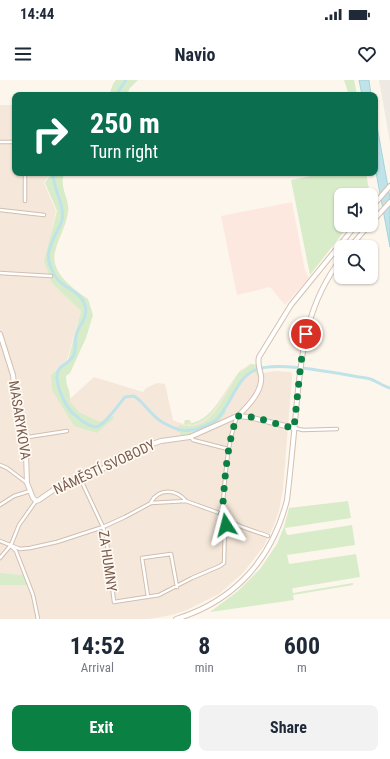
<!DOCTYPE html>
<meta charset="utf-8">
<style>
:root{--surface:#fff;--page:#f2f2f3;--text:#1f2937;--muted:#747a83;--accent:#0b8043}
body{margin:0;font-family:"Roboto Condensed",sans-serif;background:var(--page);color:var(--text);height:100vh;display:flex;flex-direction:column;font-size:15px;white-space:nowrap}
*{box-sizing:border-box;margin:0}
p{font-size:13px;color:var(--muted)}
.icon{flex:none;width:22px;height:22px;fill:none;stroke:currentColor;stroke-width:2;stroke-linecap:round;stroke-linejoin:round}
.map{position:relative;height:539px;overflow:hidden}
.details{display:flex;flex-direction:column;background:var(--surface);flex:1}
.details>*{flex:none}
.top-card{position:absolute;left:12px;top:12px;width:366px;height:84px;border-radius:8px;box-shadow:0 1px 3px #0004;background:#0b6e4f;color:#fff;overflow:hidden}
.controls{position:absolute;left:334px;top:108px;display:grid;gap:8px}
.controls a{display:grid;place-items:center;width:44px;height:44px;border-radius:8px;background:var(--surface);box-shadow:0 1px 3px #0004;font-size:20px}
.pin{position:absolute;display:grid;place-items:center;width:34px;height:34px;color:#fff;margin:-17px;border:2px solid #fff;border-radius:50%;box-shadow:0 1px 4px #0007}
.me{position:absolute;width:44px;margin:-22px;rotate:351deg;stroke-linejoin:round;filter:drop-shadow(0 0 3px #0008)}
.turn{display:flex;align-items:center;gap:14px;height:84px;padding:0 12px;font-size:18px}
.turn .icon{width:52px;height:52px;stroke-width:2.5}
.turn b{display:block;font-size:28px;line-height:34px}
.eta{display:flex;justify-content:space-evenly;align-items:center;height:68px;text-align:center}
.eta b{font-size:24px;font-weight:700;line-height:28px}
.cta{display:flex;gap:8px;margin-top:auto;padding:8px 12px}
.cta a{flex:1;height:46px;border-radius:8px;background:var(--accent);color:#fff;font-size:16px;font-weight:700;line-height:46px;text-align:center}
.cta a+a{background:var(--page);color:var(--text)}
.status{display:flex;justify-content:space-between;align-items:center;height:28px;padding:0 20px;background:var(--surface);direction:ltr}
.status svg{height:11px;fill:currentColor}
header{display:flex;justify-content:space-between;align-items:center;height:52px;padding:0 12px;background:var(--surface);font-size:18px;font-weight:700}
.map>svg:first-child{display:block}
.residential{fill:#f5e8da}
.commercial{fill:#fde8e0}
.industrial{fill:#efe9e4}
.green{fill:#d8ecc9}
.water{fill:#bfe3e8;stroke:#a5d3da}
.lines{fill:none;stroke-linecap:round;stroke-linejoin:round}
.canal{stroke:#bfe3e8;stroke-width:3}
.street-casing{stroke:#d1beb0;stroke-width:4.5}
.secondary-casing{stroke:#d6c0b0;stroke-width:6}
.street{stroke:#fff;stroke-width:2.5}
.secondary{stroke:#fff;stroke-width:4}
.route{stroke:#0b8043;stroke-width:7;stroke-dasharray:0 12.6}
.labels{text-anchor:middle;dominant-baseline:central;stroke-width:3.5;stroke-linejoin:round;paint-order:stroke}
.street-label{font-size:14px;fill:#7a5c4d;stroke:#fffaf3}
</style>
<div class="status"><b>14:44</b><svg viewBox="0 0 49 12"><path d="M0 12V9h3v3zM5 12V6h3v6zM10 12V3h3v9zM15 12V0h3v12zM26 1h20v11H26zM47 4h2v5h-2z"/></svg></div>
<header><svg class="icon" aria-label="menu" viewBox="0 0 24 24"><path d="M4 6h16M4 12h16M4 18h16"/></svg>Navio<svg class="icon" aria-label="heart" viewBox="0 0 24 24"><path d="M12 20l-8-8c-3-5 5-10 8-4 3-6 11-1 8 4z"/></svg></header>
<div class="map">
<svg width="390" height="539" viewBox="0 0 390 539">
<rect width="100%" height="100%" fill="#fdf6ec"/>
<path class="residential" d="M0 25H15V93H50L44 103 56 131 45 181 53 203 81 231 67 280 51 295 62 326 94 297 143 312 146 308 157 303 165 304 173 340 177 342 184 344 185 340 192 344 211 334 229 306 243 289 251 283 262 293 275 291 291 292 292 297 283 409 279 431 274 445 264 466 243 493 219 514 187 530 172 535 149 539H0Z"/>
<path class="commercial" d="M292 122 305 190 309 198 285 225 270 207 237 215 221 136Z"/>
<path class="industrial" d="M379 0H390V63V62Z"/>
<path class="green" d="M116 0H138L130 8 127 15H109L113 4Z
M344 0H354L357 15H349Z
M51 93H64C59 109 70 118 68 132 66 147 58 158 55 172 50 193 74 209 88 219L93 235 86 258 70 293 66 296C66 307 71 310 70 322L79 332 100 342 113 336 114 338 97 353 74 346 52 310 51 295 68 280 81 231 52 203 44 181 57 131 45 103Z
M326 93H366L370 115H341V145H349L310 195 291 100Z
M253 284 257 285 260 294 259 297 254 291 245 298 224 330 226 332C223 336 220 341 216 344 206 350 193 355 182 356L179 352H177L179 345C222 355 222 298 253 284Z
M243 288C241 294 234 300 230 305 218 322 214 340 191 345L189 343 187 345 184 344 185 340H190L191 343C215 340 227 303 243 288Z
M348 421 351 438 285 448 286 453 288 455 352 445 355 465 287 475 289 484 356 474 360 497 294 508 292 509 293 513 353 503V505L293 515 294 520 210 532 238 511 260 489 277 464 284 447 289 428Z
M0 493 20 495 23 494 28 505H0Z"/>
<path class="water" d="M359 0H369L371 15H362Z
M375 35 390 118V167L375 87Z"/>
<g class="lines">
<path class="canal" d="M116 15 126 0
M53 93C53 109 65 125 62 140 61 144 59 148 57 151 48 170 44 177 55 196 63 209 81 211 85 225 89 239 77 247 76 256 74 264 77 270 73 277 69 282 63 285 59 289 52 300 66 329 75 335 81 340 88 347 96 347 104 346 119 324 125 317L134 316C145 323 150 335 162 342 176 350 187 354 202 347 207 345 212 343 216 340 231 326 235 299 255 290 278 280 339 294 366 298 375 299 381 306 390 308"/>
<defs>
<path id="street" d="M0 62H15
M25 121V93
M0 130 44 135
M0 193 51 196
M294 348 303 350 337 349
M191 357 193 360 228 369
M22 358 67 351
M0 385 7 388 27 403
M80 398 103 447 106 455 114 522 159 515 192 498 220 486 224 483 225 445V437
M151 422C159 408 176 409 186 421
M0 425 14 416 30 411
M222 434C225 401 226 368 237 336
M0 461 20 469 30 468 57 462 103 447 125 437 151 423 186 421 222 434C230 445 255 451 268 456
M11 466 16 471 33 515 38 539
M0 478 11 465 19 445 36 421
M148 517 142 478 171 474 177 507"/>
<path id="secondary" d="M371 128 390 106
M371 143 390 122
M350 167 369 145
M0 254 13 295 17 330 26 374 27 403 33 418 36 421 39 420 59 406 100 390 146 366 161 361 190 357 237 336 249 337 294 348
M238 336C248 326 263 311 261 296 260 289 257 284 259 277L291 225 356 145
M176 539C235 521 272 479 287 420 291 387 294 353 297 320 302 267 308 222 341 179"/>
</defs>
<use href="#street" class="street-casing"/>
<use href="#secondary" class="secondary-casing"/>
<use href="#street" class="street"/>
<use href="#secondary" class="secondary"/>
</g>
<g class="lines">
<path class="route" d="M226 445 225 437 222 434C225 401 226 368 237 336 256 335 276 345 294 348L301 282 306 254"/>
</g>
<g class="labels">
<g class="street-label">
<text transform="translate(20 340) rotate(81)">MASARYKOVA</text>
<text transform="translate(104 387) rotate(-25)">NÁMĚSTÍ SVOBODY</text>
<text transform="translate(108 481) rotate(82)">ZA HUMNY</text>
</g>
</g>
</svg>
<div class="controls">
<a><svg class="icon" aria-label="sound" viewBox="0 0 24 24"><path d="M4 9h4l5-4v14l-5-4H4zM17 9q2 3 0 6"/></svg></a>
<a><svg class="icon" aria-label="search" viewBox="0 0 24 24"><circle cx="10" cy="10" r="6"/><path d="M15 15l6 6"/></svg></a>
</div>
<div class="pin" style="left:306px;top:254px;background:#d93025"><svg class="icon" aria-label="arrive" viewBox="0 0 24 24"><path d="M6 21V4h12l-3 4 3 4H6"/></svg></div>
<svg class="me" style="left:226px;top:445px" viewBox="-20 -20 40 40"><path d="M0-17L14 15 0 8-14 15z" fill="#0b8043" stroke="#fff" stroke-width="4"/></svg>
<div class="top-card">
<div class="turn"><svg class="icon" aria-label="right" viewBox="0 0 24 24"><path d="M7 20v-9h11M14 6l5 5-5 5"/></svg><div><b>250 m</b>Turn right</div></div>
</div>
</div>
<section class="details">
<div class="eta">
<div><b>14:52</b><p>Arrival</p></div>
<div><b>8</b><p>min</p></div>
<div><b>600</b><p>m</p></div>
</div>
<div class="cta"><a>Exit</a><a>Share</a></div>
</section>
